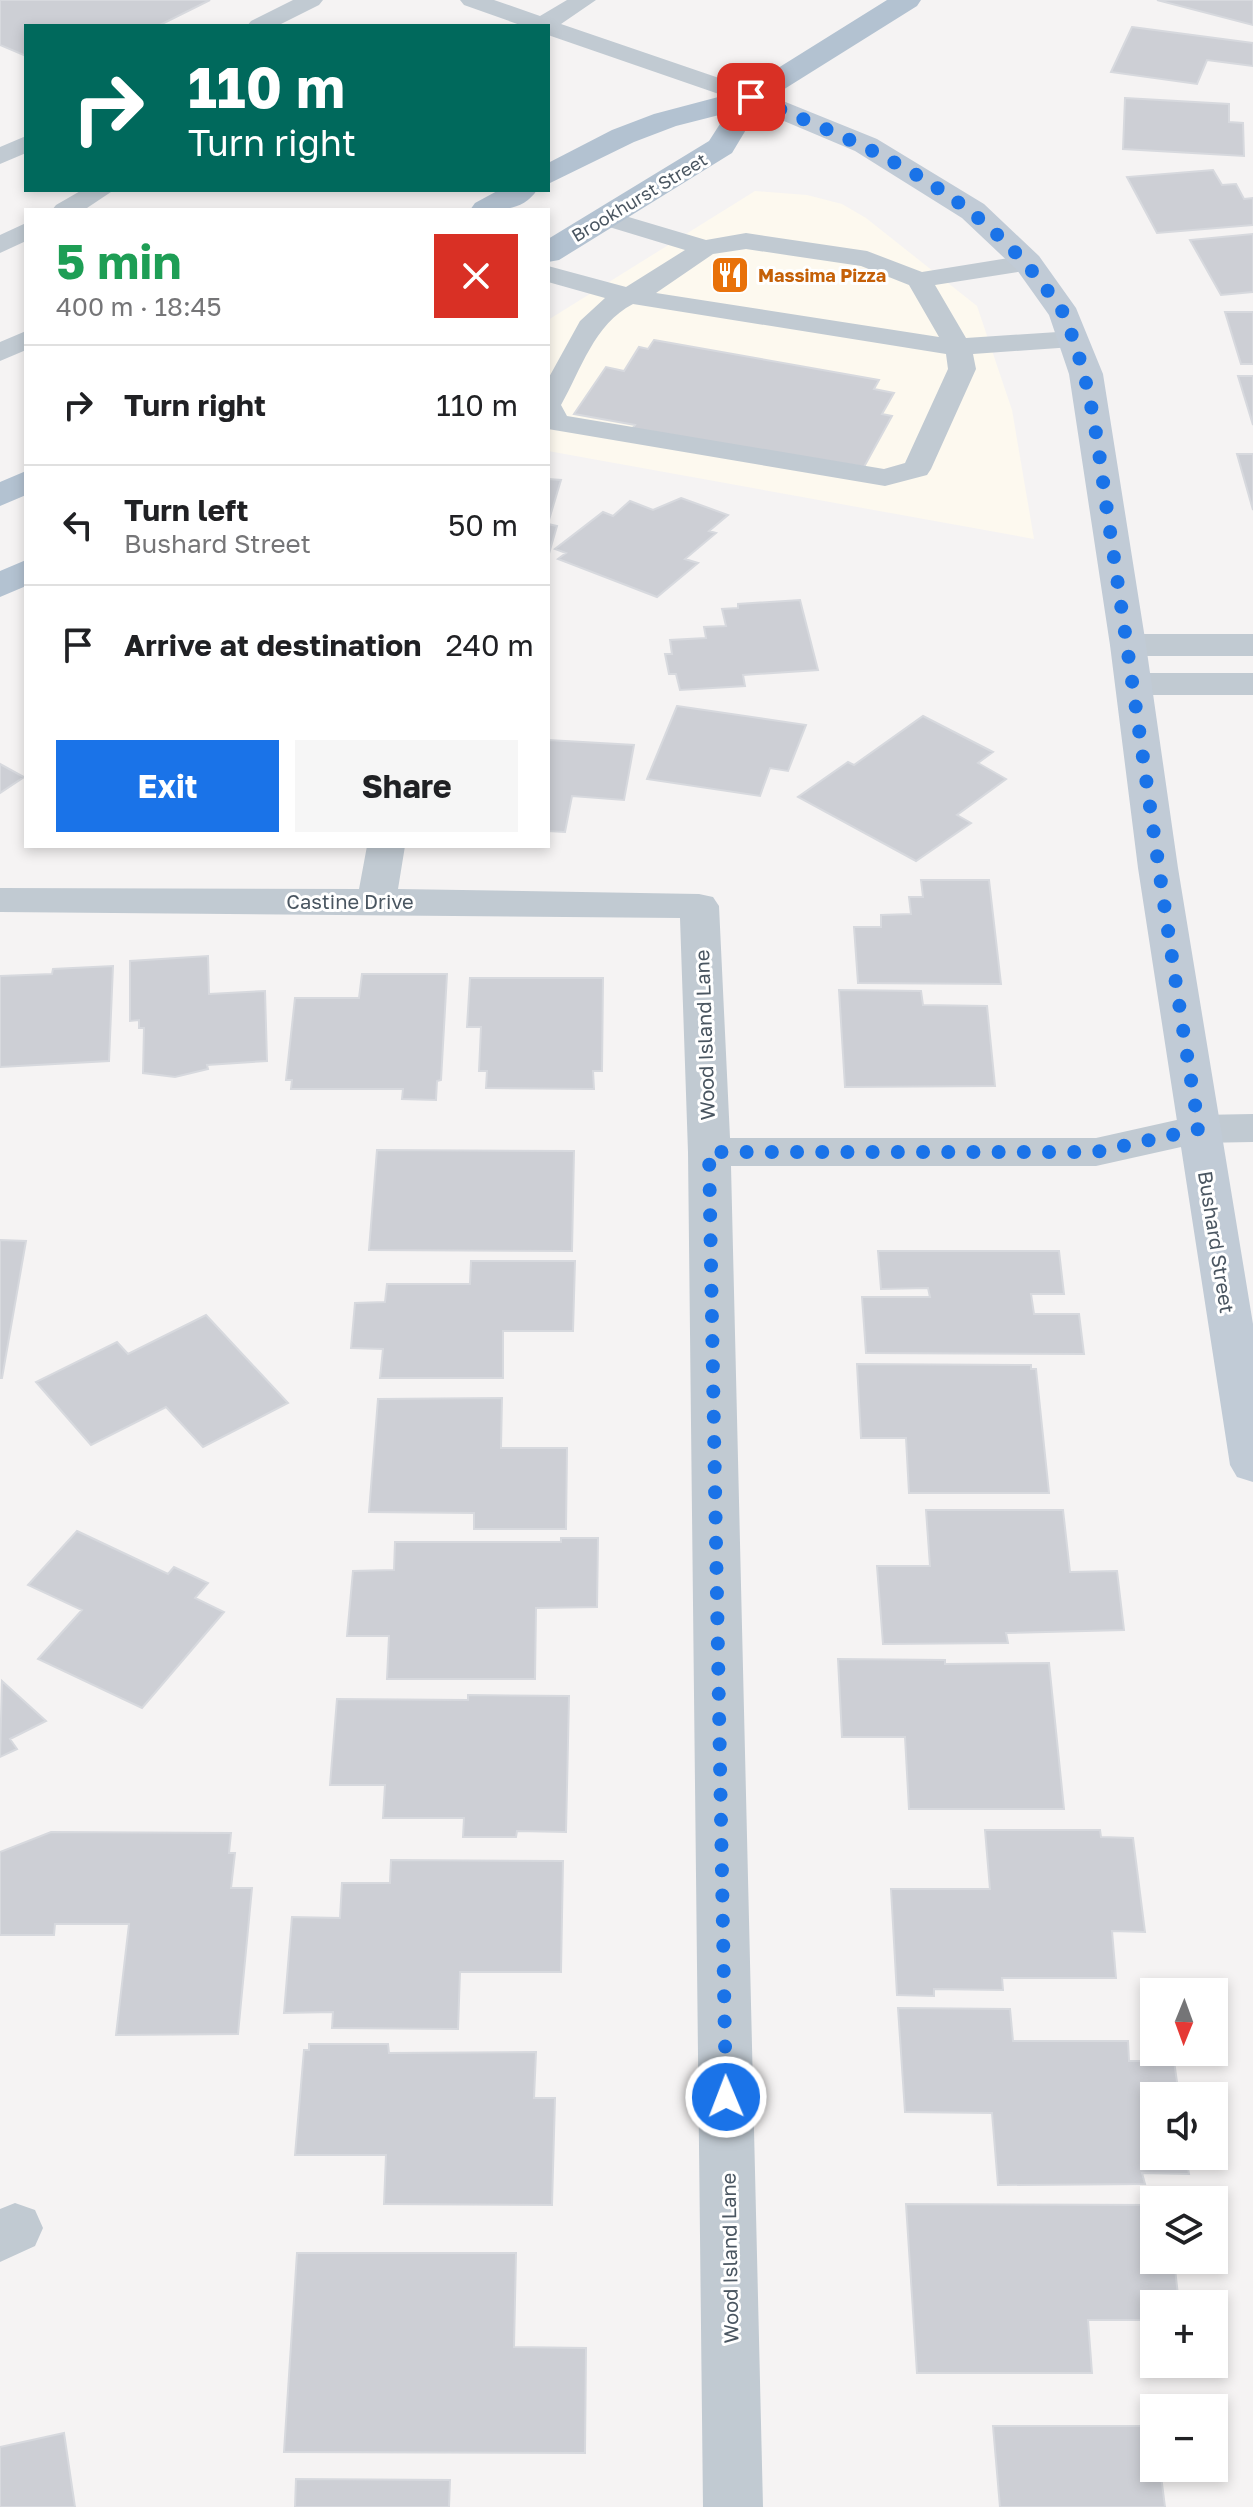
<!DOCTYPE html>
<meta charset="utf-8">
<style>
:root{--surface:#fff;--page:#f6f6f6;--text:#202124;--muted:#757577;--line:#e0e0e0;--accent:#1a73e8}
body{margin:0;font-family:"Golos Text",sans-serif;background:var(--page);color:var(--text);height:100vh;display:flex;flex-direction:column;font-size:30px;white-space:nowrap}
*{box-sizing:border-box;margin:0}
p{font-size:26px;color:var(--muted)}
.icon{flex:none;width:44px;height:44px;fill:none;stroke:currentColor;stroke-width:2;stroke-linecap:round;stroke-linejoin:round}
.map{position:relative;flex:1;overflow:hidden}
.details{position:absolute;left:24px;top:208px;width:526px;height:640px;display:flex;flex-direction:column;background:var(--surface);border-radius:0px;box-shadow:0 4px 12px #0003}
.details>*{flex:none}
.top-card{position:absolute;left:24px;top:24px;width:526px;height:168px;border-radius:0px;box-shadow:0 4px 12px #0003;background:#00695c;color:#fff;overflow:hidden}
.needle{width:52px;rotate:181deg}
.controls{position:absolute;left:1140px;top:1978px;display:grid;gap:16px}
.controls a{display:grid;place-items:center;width:88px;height:88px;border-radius:0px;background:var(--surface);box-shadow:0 4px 12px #0003;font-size:40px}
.pin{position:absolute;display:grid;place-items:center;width:68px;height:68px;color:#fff;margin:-34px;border-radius:16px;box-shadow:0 4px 12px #0006}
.me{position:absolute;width:88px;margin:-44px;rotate:359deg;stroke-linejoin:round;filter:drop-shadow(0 0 6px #0008)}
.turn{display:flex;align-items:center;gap:28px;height:168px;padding:0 32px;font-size:36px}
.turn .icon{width:104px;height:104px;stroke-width:2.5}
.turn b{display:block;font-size:56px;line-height:68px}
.round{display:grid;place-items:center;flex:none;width:84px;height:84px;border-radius:0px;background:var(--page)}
.head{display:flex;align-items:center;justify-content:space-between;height:136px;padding:0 32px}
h1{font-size:48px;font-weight:700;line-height:60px;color:#1e9e55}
.primary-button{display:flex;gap:16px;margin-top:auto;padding:16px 32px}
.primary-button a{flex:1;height:92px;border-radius:0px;background:var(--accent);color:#fff;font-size:32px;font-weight:700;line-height:92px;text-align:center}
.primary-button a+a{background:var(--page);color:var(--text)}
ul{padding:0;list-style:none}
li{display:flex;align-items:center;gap:24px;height:120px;padding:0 32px;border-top:2px solid var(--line)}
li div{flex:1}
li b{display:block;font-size:30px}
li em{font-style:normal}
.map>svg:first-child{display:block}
.commercial{fill:#fdf9ef}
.building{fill:#cdcfd5;stroke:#d7d9de;stroke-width:2}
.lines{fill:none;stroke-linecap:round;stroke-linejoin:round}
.lane{fill:#c1cad2;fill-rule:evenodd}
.street{fill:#c1cad2;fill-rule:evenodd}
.secondary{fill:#c1cbd6;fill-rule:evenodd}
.primary{fill:#b3c2d1;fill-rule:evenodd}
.route{stroke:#1a73e8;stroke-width:14;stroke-dasharray:0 25.2}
.labels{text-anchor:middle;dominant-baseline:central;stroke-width:6;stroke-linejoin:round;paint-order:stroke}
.far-street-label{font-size:18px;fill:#4a5661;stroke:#fff}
.far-food-label{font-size:18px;font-weight:bold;fill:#c56008;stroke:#fff;text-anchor:start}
.street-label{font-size:20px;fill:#4a5661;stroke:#fff}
</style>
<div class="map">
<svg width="1253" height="2507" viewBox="0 0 1253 2507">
<rect width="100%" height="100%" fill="#f5f3f3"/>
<path class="commercial" d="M755 191 807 195 842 204 866 218 977 306 1012 410 1034 539 548 451V320Z"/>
<path class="building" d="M0 0H210L158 26H26V56L0 45Z
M1157 0H1253V25Z
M1132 27 1253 43V66L1207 60 1197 84 1111 72Z
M1125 98 1229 104V122L1243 123 1244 156 1123 149Z
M1213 170 1222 185 1236 184 1244 199 1253 198V225L1157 233 1127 177Z
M1253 234V292L1221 295 1190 240Z
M1225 312H1253V364H1241Z
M654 340 879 380 874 389 894 393 882 414 892 416 864 467 631 430 635 425 574 414 606 367 624 371 639 347 648 349Z
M1238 376H1253V425Z
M1237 454H1253V510Z
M548 479 561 480 548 523Z
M681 498 728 515 709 531 716 533 685 559 698 563 657 597 558 559 566 553 555 549 603 512 613 516 630 501 653 510Z
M548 524 557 526 548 557Z
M800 600 818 670 743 675 745 686 680 690 676 674H669L665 654H672L670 640 706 638 704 627 726 626 722 609 738 608V604Z
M677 706 806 725 788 771 770 768 760 796 647 779Z
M923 716 993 752 978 763 1006 779 957 815 971 823 916 861 798 797 848 762 854 765Z
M548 740 634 745 624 800 572 796 565 832 548 831Z
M0 764 24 777 0 793Z
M921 880H989L1001 984 858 983 854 927H881V915L911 914 909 897H923Z
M208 956 209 994 265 991 267 1061 207 1065 208 1069 175 1077 143 1073 144 1028H139V1020L130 1021V961Z
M113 966 109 1061 0 1067V976L52 974 53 969Z
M362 974H447L441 1080 437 1081 436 1100 402 1099 403 1089H291L292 1080H286L295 998H359Z
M470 978H603L602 1071H593L594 1089 486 1088 487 1071H479L481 1027H467Z
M839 990 921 991 923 1005 987 1006 995 1086 845 1087Z
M377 1150 574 1151 572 1251 369 1250Z
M0 1240 26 1241 2 1378H0Z
M878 1251H1059L1064 1294H1031L1034 1314H1079L1084 1354 866 1353 862 1297H930L928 1288 881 1289Z
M471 1261H575L573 1331H503V1378H380L383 1349 351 1348 355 1303 385 1302 387 1284H470Z
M206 1315 288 1403 203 1447 166 1407 91 1445 36 1382 117 1342 128 1354Z
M857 1364 1031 1365V1369H1036L1049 1493H909L906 1438H861Z
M502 1398 501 1448H567L566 1529H474V1513L369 1512 378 1399Z
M926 1510H1063L1070 1572 1117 1571 1124 1630 1006 1633 1008 1643 883 1644 877 1566H930Z
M77 1531 168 1574 174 1567 208 1583 195 1598 224 1612 142 1708 38 1659 82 1610 28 1585Z
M561 1538H598L597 1607 536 1608 535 1679H387L389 1636H347L353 1571 394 1570 395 1542H561Z
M838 1659 945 1660V1664L1049 1663 1064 1809H909L905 1737H842Z
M2 1681 46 1721 10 1739 17 1749 0 1757Z
M468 1695 569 1696 566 1832 517 1831 516 1837H463L464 1818H383L385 1785H330L337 1699 468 1700Z
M985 1830H1100L1101 1837 1133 1838 1145 1932 1112 1931 1116 1978H1002L1003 1990 934 1989V1996L897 1995 891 1889H990Z
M51 1832 231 1833 229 1853H235L231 1888H252L238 2034 116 2035 129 1924H55L54 1935H0V1852Z
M391 1860 563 1861 561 1972H460L458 2029 332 2028 333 2012 284 2013 292 1917 340 1918 342 1883H390Z
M898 2008 1010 2009 1013 2041H1128L1129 2061H1174L1179 2096H1154V2156H1186L1189 2174 1142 2173 1145 2184 998 2185 992 2113 905 2112Z
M309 2044H388L389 2053 536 2052 534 2098H555L552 2205 384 2204 386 2155H295L304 2050H309Z
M906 2204 1154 2205V2260H1174L1179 2304H1154V2320H1088L1092 2373H917Z
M297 2253H516L514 2347 586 2348 585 2453 284 2452Z
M993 2426H1154V2468H1160L1165 2507H1000Z
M64 2433 75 2507H0V2447Z
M296 2479 450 2480 449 2507H295Z"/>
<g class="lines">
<path class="lane" d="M293 0H323L319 5 277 26H247L251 21Z
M460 0H494L540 16 567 0H596L561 24 760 92 763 97 760 102H742L548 35V26H523L464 5Z
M26 136V153L0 164V147Z
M82 190H114L84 210H52L56 205Z
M605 210 706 240 746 233 867 251 922 272 1028 255 1037 257 1041 263 1037 269 935 285 966 338 1073 331 1082 333 1086 339 1082 345 1073 347 973 354 976 369 931 469 927 475 885 486 548 429V379L580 321 605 298 548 282V266L626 287 685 250 596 223 592 218 596 213ZM746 249 861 266 909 285 939 337 656 293 713 254ZM633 304 946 354 948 369 905 463 884 469 567 416 561 405C581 370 594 324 633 304Z
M26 223V241L0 253V235Z
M26 331V350L0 361V342Z"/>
<path class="street" d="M1128 634H1253V656H1128L1115 653 1110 645 1115 637Z
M1133 673H1253V695H1133L1120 692 1115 684 1120 676Z
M367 846H405L398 889 699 894 713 897 719 906 730 1138H1096L1199 1115 1253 1114V1142L1199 1143 1096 1166H731L763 2507H703L688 1152 680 918 0 912V888L359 889Z
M15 2203 35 2210 43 2228 35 2246 0 2262V2209Z"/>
<path class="secondary" d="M751 88 877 139 984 204 1039 256 1076 308 1103 374 1146 645 1178 868 1253 1324V1482L1237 1477 1230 1465 1138 868 1110 645 1069 374 1049 315 1017 270 962 218 855 151 741 103 736 97 741 91Z"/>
<path class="primary" d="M887 0H921L917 6 762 103 732 153 559 260 548 262V239L709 141 727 113 676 126 634 142 548 184V163L612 130 654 114 741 91Z
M499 190H537C522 213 495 210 470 210L475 203Z
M26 471V495L0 506V482Z
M26 560V586L0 597V571Z"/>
</g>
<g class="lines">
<path class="route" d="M726 2097 709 1152H1096L1199 1129C1166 930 1140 730 1110 531 1100 466 1095 400 1073 339 1070 330 1068 319 1062 311 983 193 877 150 751 97"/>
</g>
<defs>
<symbol id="restaurant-square" viewBox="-11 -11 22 22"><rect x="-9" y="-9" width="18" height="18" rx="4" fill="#e8710a" stroke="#fff"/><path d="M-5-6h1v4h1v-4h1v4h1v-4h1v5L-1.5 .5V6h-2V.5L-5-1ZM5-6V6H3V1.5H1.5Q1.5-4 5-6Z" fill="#fff"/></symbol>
</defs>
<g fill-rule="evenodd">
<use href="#restaurant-square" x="708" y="253" width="44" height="44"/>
</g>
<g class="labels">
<g class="far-street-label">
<text transform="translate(639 197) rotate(-31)">Brookhurst Street</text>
</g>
<g class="far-food-label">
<text x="758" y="275">Massima Pizza</text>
</g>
<g class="street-label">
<text x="350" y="901">Castine Drive</text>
<text transform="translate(704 1035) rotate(-92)">Wood Island Lane</text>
<text transform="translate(1217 1242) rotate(81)">Bushard Street</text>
<text transform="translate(729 2258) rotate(-91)">Wood Island Lane</text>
</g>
</g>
</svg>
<div class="controls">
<a><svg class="needle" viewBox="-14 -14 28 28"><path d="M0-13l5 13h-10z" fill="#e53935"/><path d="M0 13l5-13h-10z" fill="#757577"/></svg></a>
<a><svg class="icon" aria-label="sound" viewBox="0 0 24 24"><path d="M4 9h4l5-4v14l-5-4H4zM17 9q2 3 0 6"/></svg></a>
<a><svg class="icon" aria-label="layers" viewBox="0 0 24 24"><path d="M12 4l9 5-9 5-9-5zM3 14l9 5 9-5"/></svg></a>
<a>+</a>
<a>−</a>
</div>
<div class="pin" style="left:751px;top:97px;background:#d93025"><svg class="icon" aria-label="arrive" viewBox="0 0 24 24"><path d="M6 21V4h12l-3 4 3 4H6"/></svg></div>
<svg class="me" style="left:726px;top:2097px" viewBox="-20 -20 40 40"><circle r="17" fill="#1a73e8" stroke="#fff" stroke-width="3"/><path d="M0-11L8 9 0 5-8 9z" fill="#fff"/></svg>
<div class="top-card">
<div class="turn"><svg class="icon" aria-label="right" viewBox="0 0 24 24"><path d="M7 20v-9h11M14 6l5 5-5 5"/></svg><div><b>110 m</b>Turn right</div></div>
</div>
<section class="details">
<div class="head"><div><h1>5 min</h1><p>400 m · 18:45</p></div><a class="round" style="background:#d93025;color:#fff"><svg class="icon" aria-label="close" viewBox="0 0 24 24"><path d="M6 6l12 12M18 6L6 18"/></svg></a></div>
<ul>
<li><svg class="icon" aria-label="right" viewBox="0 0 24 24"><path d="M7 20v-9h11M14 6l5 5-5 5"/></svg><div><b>Turn right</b></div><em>110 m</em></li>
<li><svg class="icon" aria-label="left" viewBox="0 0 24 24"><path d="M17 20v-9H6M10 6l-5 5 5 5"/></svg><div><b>Turn left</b><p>Bushard Street</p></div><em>50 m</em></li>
<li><svg class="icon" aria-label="arrive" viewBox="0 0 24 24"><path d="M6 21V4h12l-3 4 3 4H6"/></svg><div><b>Arrive at destination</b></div><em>240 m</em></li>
</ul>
<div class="primary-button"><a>Exit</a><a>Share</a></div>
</section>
</div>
